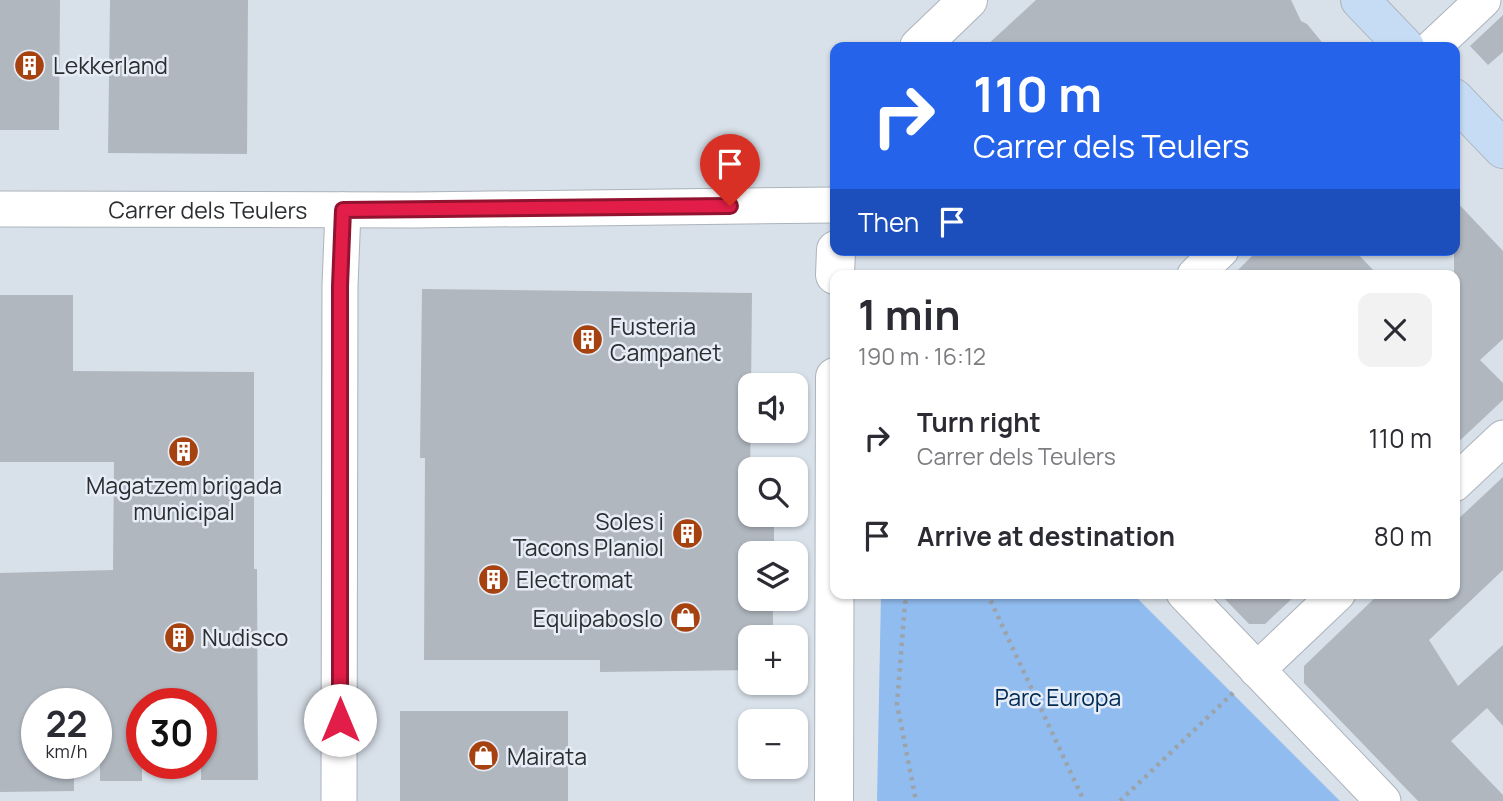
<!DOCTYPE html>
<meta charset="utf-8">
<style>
:root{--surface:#fff;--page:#f2f2f3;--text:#2b2b33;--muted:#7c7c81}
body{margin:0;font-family:Manrope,sans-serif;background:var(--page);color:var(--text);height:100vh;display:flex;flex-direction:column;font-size:26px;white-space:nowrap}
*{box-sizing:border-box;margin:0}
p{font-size:23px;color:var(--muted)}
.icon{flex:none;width:38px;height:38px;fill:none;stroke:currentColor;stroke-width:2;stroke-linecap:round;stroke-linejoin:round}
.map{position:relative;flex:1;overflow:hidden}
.side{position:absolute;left:830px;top:270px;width:630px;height:329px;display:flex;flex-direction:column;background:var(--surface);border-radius:14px;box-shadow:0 2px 5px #0004}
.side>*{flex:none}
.banner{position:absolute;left:830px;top:42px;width:630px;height:214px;border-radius:14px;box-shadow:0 2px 5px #0004;background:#2563eb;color:#fff;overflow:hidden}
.fabs{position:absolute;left:738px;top:373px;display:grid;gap:14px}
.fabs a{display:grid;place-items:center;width:70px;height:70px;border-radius:14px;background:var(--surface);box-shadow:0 2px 5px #0004;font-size:35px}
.speed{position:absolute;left:21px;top:688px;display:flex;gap:14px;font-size:35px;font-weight:700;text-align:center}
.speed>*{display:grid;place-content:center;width:91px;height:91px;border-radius:50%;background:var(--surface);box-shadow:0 2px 5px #0004;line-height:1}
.speed small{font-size:18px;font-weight:400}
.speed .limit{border:10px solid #d22;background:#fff;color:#111}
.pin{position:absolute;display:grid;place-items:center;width:60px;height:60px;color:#fff;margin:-72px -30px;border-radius:50% 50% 50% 0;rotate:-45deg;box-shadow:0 0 7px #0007}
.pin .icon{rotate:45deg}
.me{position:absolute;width:77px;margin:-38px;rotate:0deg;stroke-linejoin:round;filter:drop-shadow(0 0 5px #0008)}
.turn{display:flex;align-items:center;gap:24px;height:147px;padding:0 28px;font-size:32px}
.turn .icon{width:91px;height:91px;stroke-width:2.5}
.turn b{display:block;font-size:49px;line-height:60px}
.then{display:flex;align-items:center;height:66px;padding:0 28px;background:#0003;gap:14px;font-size:26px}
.round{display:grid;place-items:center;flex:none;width:74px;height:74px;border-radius:14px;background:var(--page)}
.overview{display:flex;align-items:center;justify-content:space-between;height:119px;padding:0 28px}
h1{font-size:42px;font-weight:700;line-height:52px}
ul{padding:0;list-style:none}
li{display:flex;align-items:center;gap:21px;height:98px;padding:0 28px}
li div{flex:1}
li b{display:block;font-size:26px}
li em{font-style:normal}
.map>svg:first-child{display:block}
.green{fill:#90bcef}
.building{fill:#b0b7bf}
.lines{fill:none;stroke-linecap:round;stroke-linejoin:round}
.minor-casing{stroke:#acb3bb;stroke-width:37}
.tertiary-casing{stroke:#acb3bb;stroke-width:40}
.secondary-casing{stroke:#acb3bb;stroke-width:40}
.path{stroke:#9da3aa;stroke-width:4.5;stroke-dasharray:3.5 5;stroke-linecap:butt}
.minor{stroke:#fff;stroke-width:35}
.tertiary{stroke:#fff;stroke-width:38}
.secondary{stroke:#c5dcf4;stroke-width:38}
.route-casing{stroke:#92132f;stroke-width:18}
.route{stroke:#e11d48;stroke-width:12}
.labels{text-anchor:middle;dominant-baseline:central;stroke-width:5;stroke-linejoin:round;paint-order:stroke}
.poi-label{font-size:23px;fill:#2b2e31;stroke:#e6edf6;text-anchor:start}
.street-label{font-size:23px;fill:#2b2e31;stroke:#e6edf6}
.park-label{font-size:23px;fill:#002b55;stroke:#e6edf6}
</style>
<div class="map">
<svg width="1503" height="801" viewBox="0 0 1503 801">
<rect width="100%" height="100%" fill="#d8e0e9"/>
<path class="green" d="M881 593H1132L1340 801H877Z"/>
<path class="building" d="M0 0H60L59 130H0Z
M110 0H248L247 154 108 153Z
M1036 0H1291L1301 21 1307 24 1326 47H985Z
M1503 15V52L1488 65 1470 46Z
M1454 199 1503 251V339L1480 360 1503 383V400L1454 446Z
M1258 250H1354L1378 275H1233Z
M422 289 752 293 750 488 751 514H774V553H751V598H773V637H751V670L600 672V660H424L425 458H420Z
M0 295H73V371L254 372V569H257L258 780H201V704H142V781H100V704H37V763H74V791L0 792V573L113 570 114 462H0Z
M1503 477V570L1429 640 1458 686 1503 645V726L1487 708 1451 741 1503 795V801H1418L1304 683V666L1380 593H1454V523Z
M1219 593H1298L1265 624H1249Z
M400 711H568V801H400Z"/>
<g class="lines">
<defs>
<g id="minor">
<path d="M1433 47 1483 0"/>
<path id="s1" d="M0 209 415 210 835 205"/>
<path d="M1195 275 1221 250"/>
<path d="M1454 484 1503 438"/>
<path d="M1184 593 1383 801"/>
<path d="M1257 670 1338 593"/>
<path d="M339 801 340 286 343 210"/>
</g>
<path id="tertiary" d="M919 47 968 0
M835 275 836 250
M834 801 835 377"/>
<path id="secondary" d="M1360 0 1405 47
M1454 98 1503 149"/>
</defs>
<use href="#minor" class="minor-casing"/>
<use href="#tertiary" class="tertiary-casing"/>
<use href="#secondary" class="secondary-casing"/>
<path class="path" d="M910 593 905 603 897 704 916 801
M987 593 1084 801
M1120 801 1234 692"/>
<use href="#minor" class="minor"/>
<use href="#tertiary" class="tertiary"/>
<use href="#secondary" class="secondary"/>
</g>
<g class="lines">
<defs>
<path id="route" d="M340 720V286L343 210 730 206"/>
</defs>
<use href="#route" class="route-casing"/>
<use href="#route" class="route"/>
</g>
<defs>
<symbol id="building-disc" viewBox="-11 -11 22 22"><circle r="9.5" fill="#a64110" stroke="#e6edf6"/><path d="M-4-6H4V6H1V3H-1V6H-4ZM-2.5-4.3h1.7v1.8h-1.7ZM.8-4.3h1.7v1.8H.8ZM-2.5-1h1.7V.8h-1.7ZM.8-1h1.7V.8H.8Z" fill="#fff"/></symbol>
<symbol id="shop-disc" viewBox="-11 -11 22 22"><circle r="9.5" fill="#a64110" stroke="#e6edf6"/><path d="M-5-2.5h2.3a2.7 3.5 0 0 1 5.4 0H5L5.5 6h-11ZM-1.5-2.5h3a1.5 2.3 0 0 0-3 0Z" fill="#fff"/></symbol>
</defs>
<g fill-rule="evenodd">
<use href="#building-disc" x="12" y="48" width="35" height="35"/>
<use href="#building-disc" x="570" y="322" width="35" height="35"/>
<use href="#building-disc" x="166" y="434" width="35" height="35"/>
<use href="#building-disc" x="670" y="516" width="35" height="35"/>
<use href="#building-disc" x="476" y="562" width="35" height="35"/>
<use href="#shop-disc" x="668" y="600" width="35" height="35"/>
<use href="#building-disc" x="162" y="620" width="35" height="35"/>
<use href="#shop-disc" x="466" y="738" width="35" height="35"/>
</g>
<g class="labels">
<g class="poi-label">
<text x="53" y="65">Lekkerland</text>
<text x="610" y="326">Fusteria<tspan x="610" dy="26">Campanet</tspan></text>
<text x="184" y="485" text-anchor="middle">Magatzem brigada<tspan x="184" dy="26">municipal</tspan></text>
<text x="664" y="521" text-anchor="end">Soles i<tspan x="664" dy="26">Tacons Planiol</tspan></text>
<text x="516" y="579">Electromat</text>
<text x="663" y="618" text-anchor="end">Equipaboslo</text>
<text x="202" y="637">Nudisco</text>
<text x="507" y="756">Mairata</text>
</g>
<g class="street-label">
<text stroke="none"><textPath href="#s1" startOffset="208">Carrer dels Teulers</textPath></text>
</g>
<g class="park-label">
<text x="1058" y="697">Parc Europa</text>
</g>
</g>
</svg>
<div class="fabs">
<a><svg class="icon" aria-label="sound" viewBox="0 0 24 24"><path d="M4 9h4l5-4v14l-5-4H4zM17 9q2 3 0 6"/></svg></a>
<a><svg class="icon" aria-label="search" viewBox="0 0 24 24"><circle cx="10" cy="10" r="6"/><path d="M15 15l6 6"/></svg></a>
<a><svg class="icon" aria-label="layers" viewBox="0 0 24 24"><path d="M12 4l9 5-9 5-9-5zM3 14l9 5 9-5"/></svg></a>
<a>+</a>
<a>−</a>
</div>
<div class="speed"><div>22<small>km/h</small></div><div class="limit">30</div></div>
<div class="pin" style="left:730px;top:206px;background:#d93025"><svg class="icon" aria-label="arrive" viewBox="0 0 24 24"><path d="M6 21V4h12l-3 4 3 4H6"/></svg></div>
<svg class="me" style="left:340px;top:720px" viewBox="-20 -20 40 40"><circle r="19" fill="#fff"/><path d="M0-13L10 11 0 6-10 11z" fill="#e11d48"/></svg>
<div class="banner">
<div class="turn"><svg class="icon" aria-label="right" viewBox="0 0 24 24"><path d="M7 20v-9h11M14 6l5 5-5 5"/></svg><div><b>110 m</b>Carrer dels Teulers</div></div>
<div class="then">Then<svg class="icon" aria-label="arrive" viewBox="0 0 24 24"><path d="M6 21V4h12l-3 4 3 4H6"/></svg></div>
</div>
<section class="side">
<div class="overview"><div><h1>1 min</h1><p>190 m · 16:12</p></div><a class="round"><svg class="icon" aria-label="close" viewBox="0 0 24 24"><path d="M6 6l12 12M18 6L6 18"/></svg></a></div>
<ul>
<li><svg class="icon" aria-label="right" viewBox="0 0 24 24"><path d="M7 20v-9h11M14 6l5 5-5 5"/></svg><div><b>Turn right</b><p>Carrer dels Teulers</p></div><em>110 m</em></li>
<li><svg class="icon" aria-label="arrive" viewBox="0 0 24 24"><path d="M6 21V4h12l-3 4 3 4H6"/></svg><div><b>Arrive at destination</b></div><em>80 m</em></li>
</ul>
</section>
</div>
